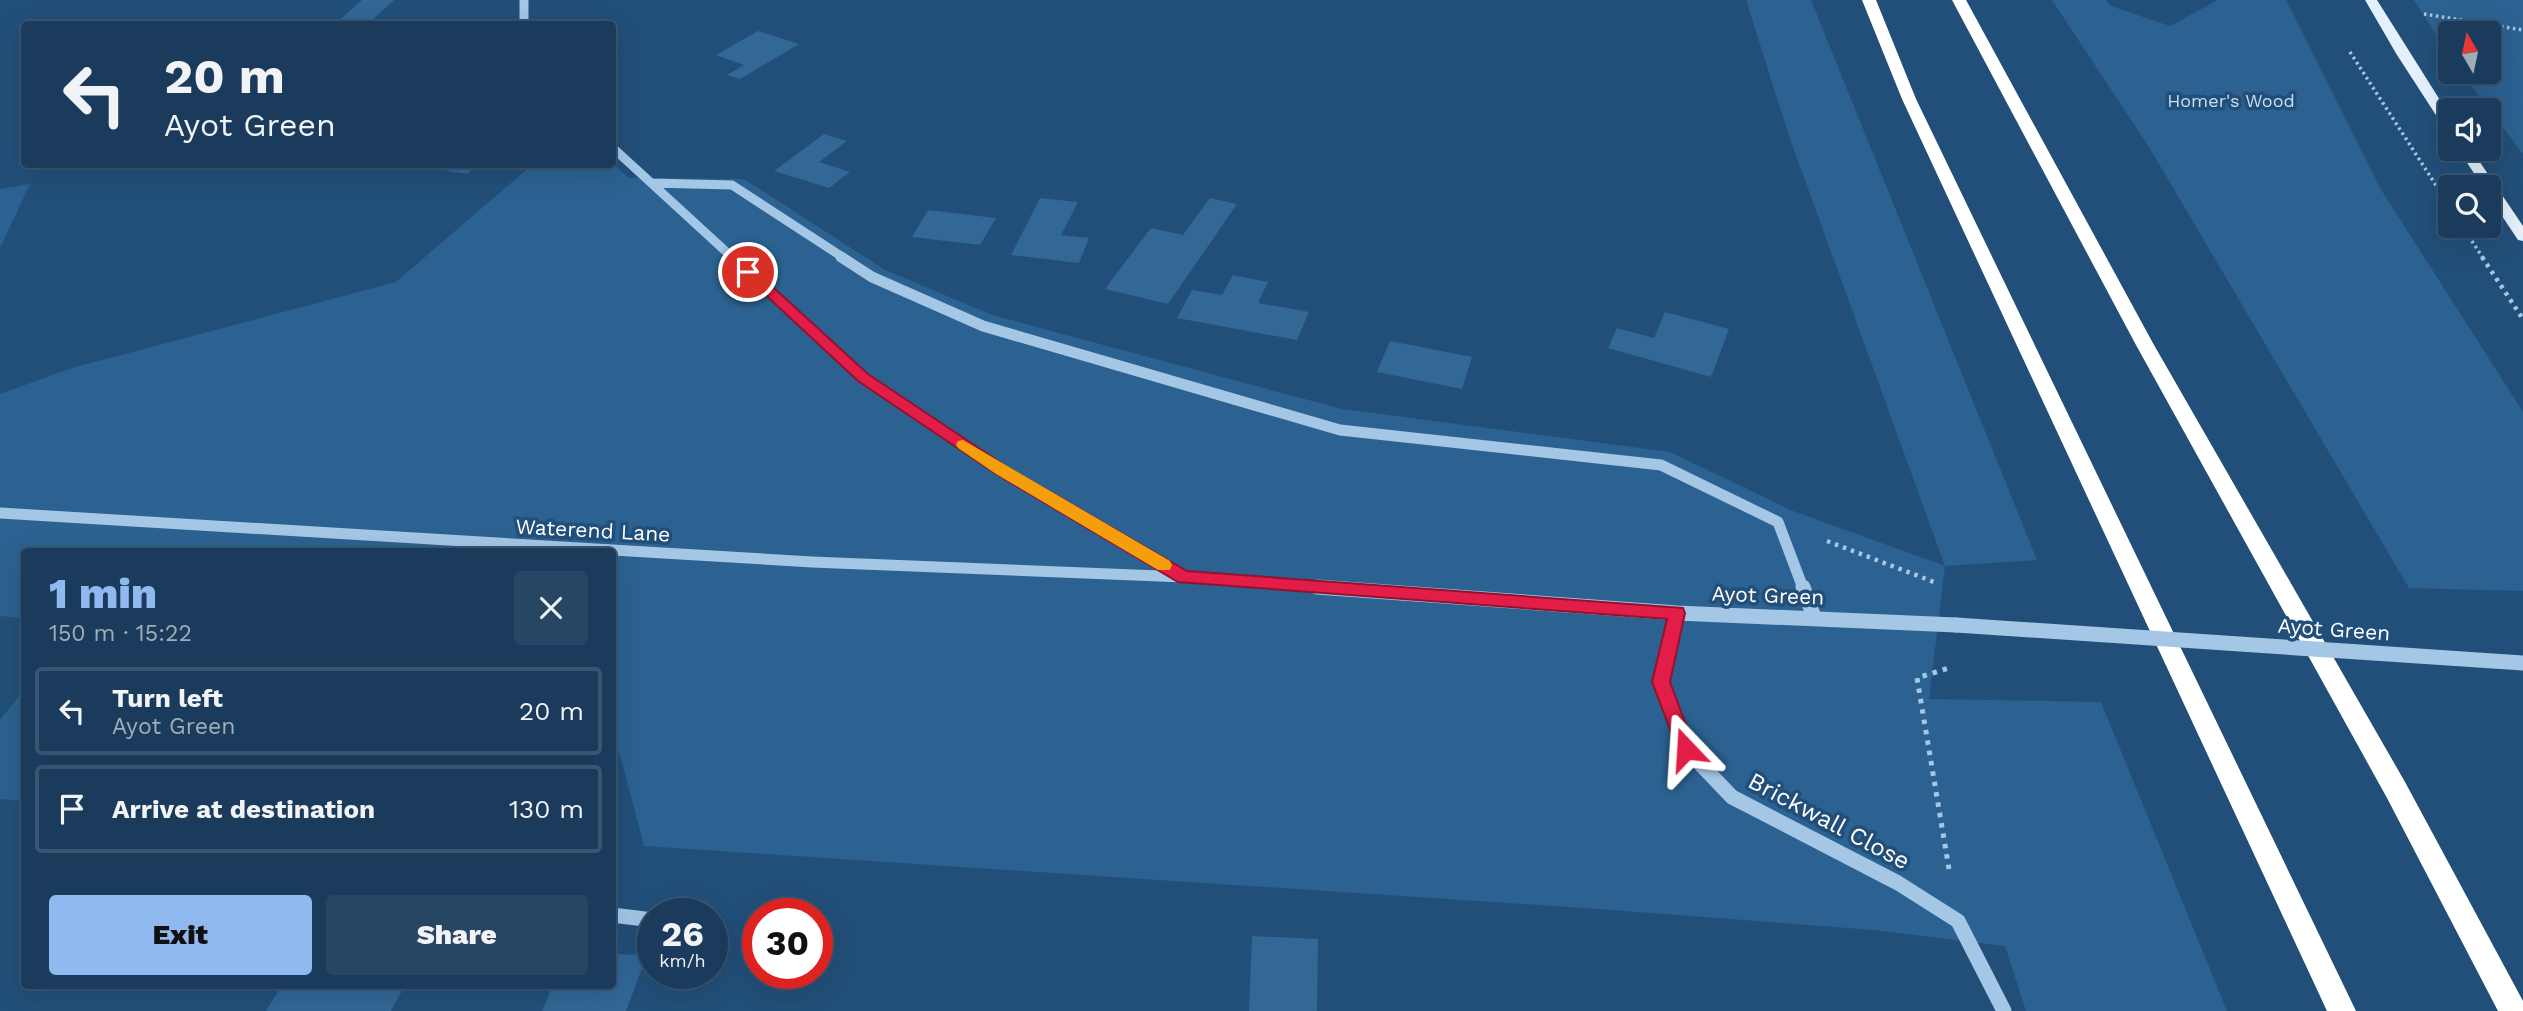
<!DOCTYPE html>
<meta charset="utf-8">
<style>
:root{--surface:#1a3b5b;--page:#274664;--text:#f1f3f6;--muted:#9fadbb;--line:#385571;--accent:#90b9f0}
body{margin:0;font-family:"Work Sans",sans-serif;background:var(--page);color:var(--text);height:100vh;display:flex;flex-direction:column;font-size:26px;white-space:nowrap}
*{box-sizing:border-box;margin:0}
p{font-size:23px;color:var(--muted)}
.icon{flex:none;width:38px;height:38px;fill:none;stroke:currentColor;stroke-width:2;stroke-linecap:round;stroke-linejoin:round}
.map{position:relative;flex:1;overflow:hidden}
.side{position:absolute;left:21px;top:548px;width:595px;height:441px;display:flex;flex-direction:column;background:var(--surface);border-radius:7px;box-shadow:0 7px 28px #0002,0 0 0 2px var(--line)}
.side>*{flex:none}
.guide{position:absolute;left:21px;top:21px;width:595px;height:147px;border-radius:7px;box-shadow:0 7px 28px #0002,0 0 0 2px var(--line);background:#1a3b5b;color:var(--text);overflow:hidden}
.needle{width:46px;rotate:351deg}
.fabs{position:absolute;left:2438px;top:21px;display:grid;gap:14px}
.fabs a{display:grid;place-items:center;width:63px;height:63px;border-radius:7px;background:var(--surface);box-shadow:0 7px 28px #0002,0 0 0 2px var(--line);font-size:35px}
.speed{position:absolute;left:637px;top:898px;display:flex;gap:14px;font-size:35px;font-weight:700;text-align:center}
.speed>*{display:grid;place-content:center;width:91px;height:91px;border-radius:50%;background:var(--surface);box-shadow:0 7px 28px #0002,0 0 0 2px var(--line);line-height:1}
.speed small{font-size:18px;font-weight:400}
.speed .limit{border:10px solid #d22;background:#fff;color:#111}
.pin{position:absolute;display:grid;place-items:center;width:60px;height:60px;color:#fff;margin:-30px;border:4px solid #fff;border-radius:50%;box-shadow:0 2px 7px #0007}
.me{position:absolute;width:77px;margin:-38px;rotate:340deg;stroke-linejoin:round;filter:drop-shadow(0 0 5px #0008)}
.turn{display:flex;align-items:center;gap:24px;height:147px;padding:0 28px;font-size:32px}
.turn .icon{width:91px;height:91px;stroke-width:2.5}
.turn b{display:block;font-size:49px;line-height:60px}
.round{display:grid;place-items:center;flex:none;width:74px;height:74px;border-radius:7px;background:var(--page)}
.overview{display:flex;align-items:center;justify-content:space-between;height:119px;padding:0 28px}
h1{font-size:42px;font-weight:800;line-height:52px;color:var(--accent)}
.button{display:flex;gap:14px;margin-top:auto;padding:14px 28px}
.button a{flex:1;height:80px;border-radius:7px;background:var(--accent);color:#111;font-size:28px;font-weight:800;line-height:80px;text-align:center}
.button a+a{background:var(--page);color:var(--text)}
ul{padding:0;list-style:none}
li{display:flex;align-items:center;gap:21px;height:88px;margin:0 14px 10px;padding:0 14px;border:4px solid var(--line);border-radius:7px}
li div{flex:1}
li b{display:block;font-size:26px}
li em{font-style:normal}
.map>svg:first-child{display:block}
.green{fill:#2c6291}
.building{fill:#326796}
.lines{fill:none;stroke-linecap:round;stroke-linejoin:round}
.path-far2{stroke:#a4c7e5;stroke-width:3.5;stroke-dasharray:2.5 3.5;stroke-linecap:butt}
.path-far1{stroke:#a4c7e5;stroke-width:4.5;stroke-dasharray:3.5 5;stroke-linecap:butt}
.path{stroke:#a4c7e5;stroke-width:5;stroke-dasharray:4.5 6;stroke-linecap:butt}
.minor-far2{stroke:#a4c7e5;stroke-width:9}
.minor-far1{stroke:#a4c7e5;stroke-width:11}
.minor{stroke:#a4c7e5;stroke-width:15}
.major{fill:#e4f0fc;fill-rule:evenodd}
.highway{fill:#fff;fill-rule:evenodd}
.minor-bridge{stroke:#a4c7e5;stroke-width:15}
.route{fill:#e11d48;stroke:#92132f;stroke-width:2}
.slow{fill:#f59e0b}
.labels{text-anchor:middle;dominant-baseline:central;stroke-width:7;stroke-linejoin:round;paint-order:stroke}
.far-park-label{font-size:18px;fill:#c7dff4;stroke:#224f79}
.street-label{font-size:21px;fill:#fff;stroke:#224f79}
.near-street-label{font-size:24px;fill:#fff;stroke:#224f79}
</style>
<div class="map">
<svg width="2523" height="1011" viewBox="0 0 2523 1011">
<rect width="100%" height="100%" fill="#224f79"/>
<path class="green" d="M1746 0H1811L2037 560 1945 566 1929 699 2101 702 2227 1011H2026L2005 946 1874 930 1598 909 644 846 620 754 613 752 612 551H24V618L0 616V394L72 368 396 282 533 164H613L629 178 744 179 885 270 992 315 1342 409 1670 452 1793 511 1945 566 1790 139Z
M2052 0H2106L2111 6 2170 26 2218 0H2286L2380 188 2523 412V591L2409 588 2149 147Z
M2414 0H2523V154L2461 72H2488V33H2450V57Z
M30 184 0 248V189Z
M24 690V801L0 799V720Z"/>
<path class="building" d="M362 0H394L368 24H335Z
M758 31 799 44 740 79 727 75 744 65 716 55Z
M824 134 847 141 819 162 850 172 829 188 774 171Z
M427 164H479L467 174 425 167Z
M1040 198 1078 202 1061 235 1089 238 1079 263 1011 255Z
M1210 198 1237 204 1168 304 1105 289 1151 228 1183 235Z
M928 210 996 218 980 245 912 237Z
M1233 275 1268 282 1258 303 1309 312 1297 340 1177 318 1192 290 1222 295Z
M1665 312 1729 329 1711 377 1608 348 1617 328 1654 338Z
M1390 341 1472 357 1462 389 1377 372Z
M1252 936 1318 939 1317 1011H1249Z
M612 954 647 955 626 1011H542L553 985H612Z
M282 985H405L391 1011H266Z"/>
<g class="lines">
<path class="path-far2" d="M2424 14 2523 30
M2350 52 2450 207
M2462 226 2483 258"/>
<path class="path-far1" d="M2482 257 2523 319
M1827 541 1934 582"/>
<path class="path" d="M1949 869 1917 678 1952 667"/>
<path class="minor-far2" d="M524 0V24
M612 147 733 258
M652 183 732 185 844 258"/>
<path class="minor-far1" d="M732 257 863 377 1002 471 1181 575
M841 257 872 277 983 326 1340 430 1661 465 1778 522 1803 588
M0 513 812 562 1184 577 1341 588"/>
<path class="minor" d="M1317 587 1677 613 1956 625
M1803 587 1814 617
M1677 613 1661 682 1686 749 1732 797 1898 883 1958 921 2004 1011
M612 915 653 920"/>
<path class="major" d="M2365 0H2377L2450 116V130L2445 129 2397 55Z
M2458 149H2471L2523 226V241L2518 240 2488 195V187H2483Z"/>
<path class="highway" d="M1862 0H1876L1916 99 2356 1011H2327L1902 99Z
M1952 0H1966L2154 345 2405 782 2523 1001V1011H2498L2387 798 2136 345Z"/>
<path class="minor-bridge" d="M1956 625 2523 663"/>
</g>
<path class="route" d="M748 268 753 269 868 374 1007 467 1187 571 1683 608 1685 613 1670 682 1695 749 1693 755 1686 757 1680 755 1652 682 1667 619 1178 582 996 474 858 381 743 274V269Z"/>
<path class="slow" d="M963 440 1170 561 1172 565 1170 570H1158L996 474 958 448 956 445 958 441Z"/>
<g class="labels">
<g class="far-park-label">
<text x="2231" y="100">Homer's Wood</text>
</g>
<g class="street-label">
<text transform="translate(593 530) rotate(3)">Waterend Lane</text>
<text transform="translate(1768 595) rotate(2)">Ayot Green</text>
<text transform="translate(2334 629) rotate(4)">Ayot Green</text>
</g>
<g class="near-street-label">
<text transform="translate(1829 821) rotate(28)">Brickwall Close</text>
</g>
</g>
</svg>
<div class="fabs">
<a><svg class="needle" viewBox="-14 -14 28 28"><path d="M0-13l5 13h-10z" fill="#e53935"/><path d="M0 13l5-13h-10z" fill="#9fadbb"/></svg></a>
<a><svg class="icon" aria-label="sound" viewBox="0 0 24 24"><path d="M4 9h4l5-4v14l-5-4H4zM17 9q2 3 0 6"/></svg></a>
<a><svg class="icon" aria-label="search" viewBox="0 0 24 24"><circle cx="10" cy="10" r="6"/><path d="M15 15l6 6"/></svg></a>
</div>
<div class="speed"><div>26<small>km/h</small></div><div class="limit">30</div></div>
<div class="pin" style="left:748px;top:272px;background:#d93025"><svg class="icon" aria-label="arrive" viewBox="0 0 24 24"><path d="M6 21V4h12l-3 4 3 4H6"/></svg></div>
<svg class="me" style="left:1686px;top:749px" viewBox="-20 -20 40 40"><path d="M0-17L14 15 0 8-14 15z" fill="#e11d48" stroke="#fff" stroke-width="4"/></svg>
<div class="guide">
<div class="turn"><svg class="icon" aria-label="left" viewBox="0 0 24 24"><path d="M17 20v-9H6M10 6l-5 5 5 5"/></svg><div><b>20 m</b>Ayot Green</div></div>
</div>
<section class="side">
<div class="overview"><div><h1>1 min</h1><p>150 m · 15:22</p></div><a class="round"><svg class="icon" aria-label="close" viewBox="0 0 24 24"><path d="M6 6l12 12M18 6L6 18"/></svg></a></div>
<ul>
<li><svg class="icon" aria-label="left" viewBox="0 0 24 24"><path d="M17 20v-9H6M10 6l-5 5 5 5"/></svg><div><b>Turn left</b><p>Ayot Green</p></div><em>20 m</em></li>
<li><svg class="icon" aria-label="arrive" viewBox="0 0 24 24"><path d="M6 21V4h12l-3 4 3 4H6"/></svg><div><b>Arrive at destination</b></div><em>130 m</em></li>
</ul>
<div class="button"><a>Exit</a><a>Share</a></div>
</section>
</div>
